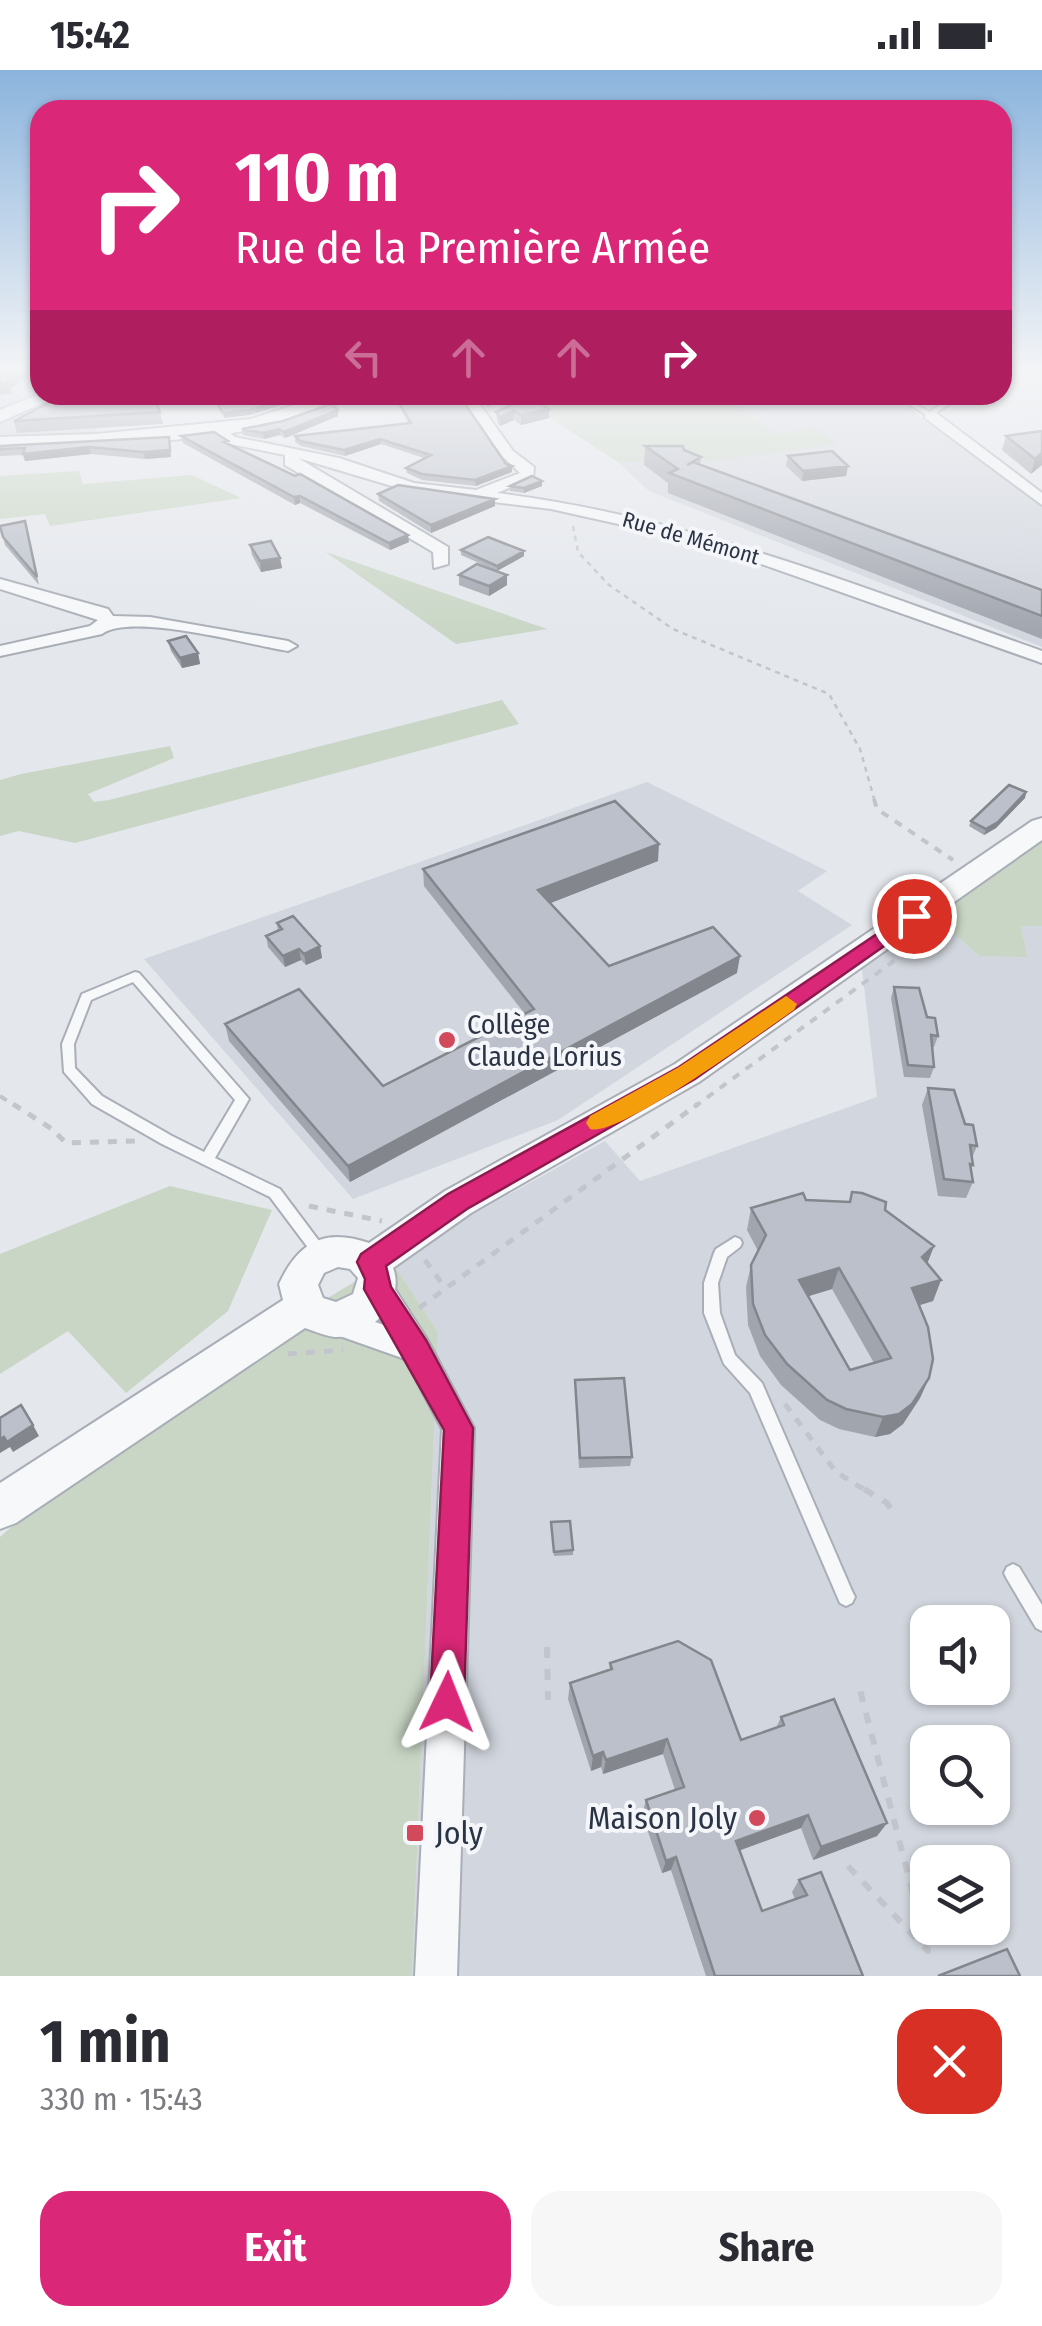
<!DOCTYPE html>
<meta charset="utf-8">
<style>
:root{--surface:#fff;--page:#f7f7f7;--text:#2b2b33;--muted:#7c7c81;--accent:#db2777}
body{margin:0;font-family:"Fira Sans Condensed",sans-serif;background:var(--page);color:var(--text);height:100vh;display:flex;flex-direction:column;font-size:38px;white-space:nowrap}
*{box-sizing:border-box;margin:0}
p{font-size:32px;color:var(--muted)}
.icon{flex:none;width:55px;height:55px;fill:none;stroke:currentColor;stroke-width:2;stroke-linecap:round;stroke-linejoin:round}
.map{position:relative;height:1906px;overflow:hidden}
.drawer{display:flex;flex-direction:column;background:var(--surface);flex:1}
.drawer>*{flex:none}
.banner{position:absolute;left:30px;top:30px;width:982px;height:305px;border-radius:30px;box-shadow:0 2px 8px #0004;background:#db2777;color:#fff;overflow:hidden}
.tools{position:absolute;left:910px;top:1535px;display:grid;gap:20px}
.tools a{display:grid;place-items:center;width:100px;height:100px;border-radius:20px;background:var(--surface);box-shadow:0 2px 8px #0004;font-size:50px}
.pin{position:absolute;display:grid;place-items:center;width:85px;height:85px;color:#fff;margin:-42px;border:5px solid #fff;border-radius:50%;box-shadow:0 2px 10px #0007}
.me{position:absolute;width:110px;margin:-55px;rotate:2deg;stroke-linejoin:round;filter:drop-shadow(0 0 8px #0008)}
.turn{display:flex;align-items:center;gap:35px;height:210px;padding:0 40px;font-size:45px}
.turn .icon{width:130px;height:130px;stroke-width:2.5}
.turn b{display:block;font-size:70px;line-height:85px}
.lanes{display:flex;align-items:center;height:95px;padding:0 40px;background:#0003;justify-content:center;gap:50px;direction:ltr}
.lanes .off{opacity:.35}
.round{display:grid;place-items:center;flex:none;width:105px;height:105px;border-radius:30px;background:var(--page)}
.overview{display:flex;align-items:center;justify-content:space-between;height:170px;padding:0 40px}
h1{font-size:60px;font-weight:700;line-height:75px}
.button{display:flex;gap:20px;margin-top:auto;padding:20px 40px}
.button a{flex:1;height:115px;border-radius:30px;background:var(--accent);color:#fff;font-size:40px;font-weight:700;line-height:115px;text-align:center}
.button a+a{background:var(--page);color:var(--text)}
.status{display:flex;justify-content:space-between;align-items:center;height:70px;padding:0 50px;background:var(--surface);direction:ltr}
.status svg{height:28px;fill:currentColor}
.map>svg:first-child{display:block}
.built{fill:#d2d6de;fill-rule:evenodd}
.green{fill:#c9d6c5}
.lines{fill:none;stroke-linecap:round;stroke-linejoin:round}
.service-casing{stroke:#a9aeb7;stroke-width:4}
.minor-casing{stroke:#a9aeb7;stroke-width:4}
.tertiary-casing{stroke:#a9aeb7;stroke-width:4}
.path-far3{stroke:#c2c5cb;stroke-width:2.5;stroke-dasharray:5 5;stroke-linecap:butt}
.path-far2{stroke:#c2c5cb;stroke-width:4;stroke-dasharray:8 8;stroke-linecap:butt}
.path-far1{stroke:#c2c5cb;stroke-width:5;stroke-dasharray:9 9;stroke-linecap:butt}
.path{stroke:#c2c5cb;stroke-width:6;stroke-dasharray:11 11;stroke-linecap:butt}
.service{fill:#f7f8fa;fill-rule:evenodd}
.minor{fill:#f7f8fa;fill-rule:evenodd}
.tertiary{fill:#f7f8fa;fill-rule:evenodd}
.wall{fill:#a1a5ae;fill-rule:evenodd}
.shaded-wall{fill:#83868d}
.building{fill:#bbc0ca;stroke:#83868d;stroke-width:2.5;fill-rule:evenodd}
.route{fill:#db2777;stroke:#8e194d;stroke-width:2.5}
.slow{fill:#f59e0b}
.poi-dot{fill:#d1495b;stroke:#f4f6f9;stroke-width:4}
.labels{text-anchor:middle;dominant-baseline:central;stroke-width:8;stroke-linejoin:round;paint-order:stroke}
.far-street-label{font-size:22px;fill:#2b3445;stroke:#f4f6f9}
.poi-label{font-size:28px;fill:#2b3445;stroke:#f4f6f9;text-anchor:start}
.near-poi-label{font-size:32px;fill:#2b3445;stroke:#f4f6f9;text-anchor:end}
</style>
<div class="status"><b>15:42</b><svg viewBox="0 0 49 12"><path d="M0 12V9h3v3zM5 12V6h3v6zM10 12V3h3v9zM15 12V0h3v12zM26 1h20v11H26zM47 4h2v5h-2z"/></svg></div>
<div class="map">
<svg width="1042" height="1906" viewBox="0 0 1042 1906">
<rect width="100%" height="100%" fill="#e4e7ec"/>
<path class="built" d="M0 297H40V325H179L91 339 98 366 0 368Z
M726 325H900L917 345 965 372 1042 437V577L649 421 618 392 696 394 814 358 774 364Z
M647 712 827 801 798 821 852 855 558 1050 353 1129 144 889Z
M1021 856H1042V1906H412L438 1262 391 1190 605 1071 640 1111 877 1027 862 899 887 870 952 862 979 886H1028ZM928 1552H992V1618H928ZM928 1672H992V1738H928ZM928 1792H992V1858H928Z"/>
<path class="green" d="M540 325H726L774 364 814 357 838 374 698 393 618 392 526 332Z
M79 401 83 414 192 405 241 428 50 456 45 444 0 449V406Z
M326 482 547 559 456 574Z
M502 630 519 654 75 773 19 761 0 766V710L21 704 170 676 174 688 88 724 94 732 109 730Z
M1042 768V856H1021L1028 887 979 886 952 862 933 837Z
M170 1116 272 1140 228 1241 126 1323 68 1261 0 1304V1184Z
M391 1190 438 1262 412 1906H0V1467L141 1340Z"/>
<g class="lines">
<defs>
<path id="service" d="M920 325H927L917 335 930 342 954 325H962L930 347 910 335Z
M135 902 139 903 249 1029 215 1088 280 1119 325 1179 327 1183 325 1187 320 1189 315 1187 270 1127 162 1074 92 1034 64 1002 62 974 82 924ZM133 912 235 1030 204 1082 172 1066 102 1026 75 998 74 974 91 930Z
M735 1167 740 1169 742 1173 740 1177 727 1187 718 1213 720 1243 735 1285 762 1313 852 1521 855 1527 852 1533 846 1536 840 1533 750 1323 724 1294 704 1243V1213L714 1183 716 1179Z
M1013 1494 1019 1497 1042 1535V1561L1036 1558 1007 1509 1004 1503 1007 1497Z"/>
<path id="minor" d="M459 325H473L513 381 534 397 533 408 497 423C686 446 863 518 1042 581V593L699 472 551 439 412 422 298 388 448 477V494L434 498 433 482 285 395V385L225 373 210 359 222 356 235 367 339 388 414 413 476 420 520 403 503 387Z
M925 342H935L1042 423V435L925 348Z
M0 509 108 539 113 546 150 547 288 571 297 576 288 581C250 575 131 542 102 564L0 586V576L90 556 98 550 0 519Z
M378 1206 389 1210 427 1269 474 1358 457 1906H415L442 1359 405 1289 320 1259 316 1250 320 1241 331 1237 384 1255 363 1219 367 1210Z"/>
<path id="tertiary" d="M40 324 61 325 0 352V340Z
M325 325H350C295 373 77 376 0 379V367L96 364 251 349Z
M1042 748V770L699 1012 471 1143 393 1198C406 1231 370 1268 335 1267 325 1266 314 1261 305 1258L16 1453 0 1459V1413L283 1230 279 1214C298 1173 324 1157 369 1173L445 1121 675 994 1032 751ZM338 1197 350 1199 358 1208 353 1224 336 1232 323 1228 318 1215 324 1203Z"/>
</defs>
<use href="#service" class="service-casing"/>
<use href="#minor" class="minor-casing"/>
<use href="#tertiary" class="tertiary-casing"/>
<path class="path-far3" d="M1002 308 1014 311
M573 456 578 482 609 515 673 559 829 624 860 679 875 732"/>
<path class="path-far2" d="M874 729 877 739 953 790
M0 1026 17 1037
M694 1037 932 863"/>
<path class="path-far1" d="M13 1034 52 1059 66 1073 135 1071
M309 1136 382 1151
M425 1190 446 1219
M419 1238 698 1034
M288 1284 343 1280
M785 1334 836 1402 868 1422"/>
<path class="path" d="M864 1419 887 1433 893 1443
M547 1577 548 1630
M848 1796 928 1881 859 1616"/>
<use href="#service" class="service"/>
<use href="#minor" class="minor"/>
<use href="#tertiary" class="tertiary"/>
</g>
<path class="wall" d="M64 325H164L165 330 156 332 160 342 163 354 17 363 14 351Z
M393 325H459L506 394 512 396V402L476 416 422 410 407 403 406 398 424 388 381 374 345 386 301 376 295 372V366L409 354Z
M476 325H514L487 337Z
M530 326 549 348 521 355 514 350 500 356 497 351 496 342Z
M338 340V346L285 368 280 365 264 369 243 365 242 359Z
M181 366 229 374 409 472 390 480 300 433 295 435 183 373Z
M1006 366 1042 395 1031 404 1002 380Z
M171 374V387L145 389 91 384 25 391 23 385 0 386V376Z
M645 376 684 380 701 387 700 394 1042 520V569L668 423V413L644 395Z
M788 386 846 406 802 411 786 396Z
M542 411V416L524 423 510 421V416Z
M378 424 495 429V436L431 463 379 431Z
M25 451 39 515 5 475 0 455Z
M250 475 280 488 282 498 261 502 252 485Z
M461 480 524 486 497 501 461 485Z
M459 505H507V515L489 526 459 515Z
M168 571 198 583 200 594 182 598 171 581Z
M1026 722 1025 728 996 758 984 765 969 756 971 751Z
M658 791 550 833 609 896 737 903 350 1112 229 971 225 954 383 1016 525 944 424 816 423 799Z
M277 853 320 876 322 888 306 895 301 890 285 897 268 877 266 866 278 861Z
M894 917 927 947 938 966 934 977H932L934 997 930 1008 904 1007 891 928Z
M928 1018 965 1054 977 1076 972 1088 973 1095 971 1100 973 1112 966 1128 938 1126 922 1035Z
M806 1130 885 1140 934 1176 927 1193 941 1210 933 1231 919 1235 929 1308 920 1328 903 1354 890 1364 875 1367 839 1359 820 1350 781 1315 760 1286 748 1255 746 1217 751 1195 758 1181 747 1160 751 1138ZM832 1219 874 1293 850 1300 808 1226Z
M575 1310 632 1387 630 1396 579 1398Z
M551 1457 573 1480V1485L554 1486Z
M610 1593 741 1670 776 1658 781 1647 887 1753 877 1766 813 1790 801 1758 740 1780 762 1841 795 1829 792 1822 799 1810 863 1906H706L671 1800 662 1803 642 1744 646 1730 675 1720 663 1684 603 1704 601 1697 591 1701 568 1629 570 1613 609 1600Z"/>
<path class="shaded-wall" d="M22 297H36L34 302 10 319 12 323 0 325V314Z
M152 325H164L165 330 154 333Z
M298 325H313L250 345 224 348 223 343Z
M502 325H514L487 337V332Z
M549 339V348L521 355V345Z
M338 340V346L285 368 284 362Z
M514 341V350L500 356V347Z
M279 359 280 365 264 369 263 363Z
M169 367 171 387 145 389 143 382Z
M380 369 381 374 345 386 344 380Z
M89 377 91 384 25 391 23 384Z
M1042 383V395L1031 404 1035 389Z
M512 396V402L476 416 475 410Z
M848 396 846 406 802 411 803 401Z
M542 411V416L524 423V418Z
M300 426V433L295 435 294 427Z
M495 429V436L431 463V455Z
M408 465 409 472 390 480 389 473Z
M524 481V486L497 501V496Z
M280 488 282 498 261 502 260 491Z
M507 505V515L489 526V516Z
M198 583 200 594 182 598 180 588Z
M1026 722 1025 728 996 758 984 765 986 759Z
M659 774 658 791 538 838V820Z
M320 876 322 888 306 895 304 884Z
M299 879 301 890 285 897 283 886Z
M740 886 737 903 350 1112 348 1096Z
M934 1176 926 1197 922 1187Z
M839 1198 832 1219 793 1231 799 1210Z
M941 1210 933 1231 904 1240 912 1218Z
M929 1308 920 1328 903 1354 890 1364 875 1367 883 1347Z
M33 1355 39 1366 13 1382 7 1372Z
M4 1367 10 1377 0 1383V1369Z
M667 1669 663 1684 603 1704 606 1690Z
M603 1682 601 1697 591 1701 593 1686Z
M808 1745 801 1758 730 1784 736 1771Z
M887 1753 877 1766 813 1790 821 1777Z
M676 1787 671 1800 662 1803 666 1791Z"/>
<path class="building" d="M0 297H22L6 308 9 312 0 314Z
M64 325H153L160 342 14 351Z
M238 325H298L250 340 223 343 216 332Z
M395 325H459L506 394 512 396 475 410 422 404 406 398 431 385 380 369 344 380 300 371 295 366 411 353Z
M481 325H502L487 332Z
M530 326 549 339 521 345 514 341 500 347 496 342Z
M331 334 338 340 284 362 279 359 263 363 242 359 283 351Z
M1042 361V383L1035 389 1006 366Z
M214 362 228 371 224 372 295 406 300 404 408 465 389 473 300 426 294 427 181 366Z
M169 367 170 380 143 382 89 377 23 384 25 378 0 379V376Z
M645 376H683L684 380 701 387 687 395 693 392 1042 520V546L669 403 678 399Z
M832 381 848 396 803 401 788 386Z
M532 406 542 411 524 418 510 416Z
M398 415 495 429 431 455 378 424Z
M25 451 37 507 3 467 0 456Z
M488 467 524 481 497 496 461 480Z
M271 471 280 488 260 491 250 475Z
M477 494 507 505 489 516 459 505Z
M186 566 198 583 180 588 168 571Z
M1009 715 1026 722 998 752 986 759 971 751Z
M615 731 659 774 538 820 609 896 713 857 740 886 348 1096 225 954 299 919 383 1016 534 939 423 799Z
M293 846 320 876 304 884 299 879 283 886 266 866 282 859 277 853Z
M894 917 919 918 927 947 935 948 938 966 931 965 934 997 908 995Z
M928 1018 954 1020 965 1054 973 1055 977 1076 970 1075 973 1095 970 1094 973 1112 944 1109Z
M852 1122 862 1123 886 1132 885 1140 934 1176 922 1187 941 1210 912 1218 928 1257 933 1289 929 1308 912 1334 899 1344 883 1347 846 1339 827 1330 787 1294 765 1265 753 1234 751 1195 766 1165 751 1138 803 1123 806 1130 850 1132ZM839 1198 891 1288 850 1300 799 1210Z
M624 1308 632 1387 580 1388 575 1310Z
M21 1335 33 1355 7 1372 4 1367 0 1369V1348Z
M570 1451 573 1480 554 1482 551 1452Z
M678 1571 711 1590 741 1670 784 1655 781 1647 834 1629 887 1753 821 1777 808 1745 736 1771 762 1841 807 1825 799 1810 821 1802 863 1906H715L676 1787 666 1791 646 1730 684 1717 667 1669 606 1690 603 1682 593 1686 570 1613 612 1599 610 1593Z
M1007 1879 1020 1906H938Z"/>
<linearGradient id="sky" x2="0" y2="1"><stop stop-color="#8bb4dd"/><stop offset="0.53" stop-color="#f3f4f6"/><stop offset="1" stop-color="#f3f4f6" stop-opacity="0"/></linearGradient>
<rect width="1042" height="564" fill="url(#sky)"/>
<path class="route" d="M914 839 924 846 921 850 695 1009 467 1139 386 1196 391 1217 426 1270 473 1358 464 1632 459 1644 447 1649 435 1644 430 1632 444 1360 364 1219 365 1209 357 1192 361 1184 448 1124 679 997Z"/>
<path class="slow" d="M786 926 797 934 794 940C763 961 619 1068 590 1059L586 1053 590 1046 679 997Z"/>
<g class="poi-dot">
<circle cx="447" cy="970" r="10"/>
<circle cx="757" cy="1748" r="10"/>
<rect x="405" y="1753" width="20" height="20" rx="5"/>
</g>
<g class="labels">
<g class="far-street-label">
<text transform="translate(691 468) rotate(16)">Rue de Mémont</text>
</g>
<g class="poi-label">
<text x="467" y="954">Collège<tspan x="467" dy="32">Claude Lorius</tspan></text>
</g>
<g class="near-poi-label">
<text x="737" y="1748">Maison Joly</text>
<text x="435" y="1763" text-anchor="start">Joly</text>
</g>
</g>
</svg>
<div class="tools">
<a><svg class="icon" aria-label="sound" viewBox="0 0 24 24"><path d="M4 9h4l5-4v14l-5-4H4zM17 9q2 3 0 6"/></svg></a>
<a><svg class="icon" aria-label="search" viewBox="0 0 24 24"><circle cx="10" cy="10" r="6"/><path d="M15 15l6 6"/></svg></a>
<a><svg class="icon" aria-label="layers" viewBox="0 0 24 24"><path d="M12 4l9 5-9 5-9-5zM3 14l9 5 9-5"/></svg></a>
</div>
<div class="pin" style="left:914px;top:846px;background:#d93025"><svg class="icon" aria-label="arrive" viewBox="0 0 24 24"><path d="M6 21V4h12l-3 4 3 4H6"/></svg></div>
<svg class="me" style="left:447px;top:1632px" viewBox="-20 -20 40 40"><path d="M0-17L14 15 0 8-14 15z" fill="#db2777" stroke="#fff" stroke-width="4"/></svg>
<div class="banner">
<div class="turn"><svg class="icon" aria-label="right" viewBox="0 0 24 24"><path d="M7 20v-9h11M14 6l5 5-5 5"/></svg><div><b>110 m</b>Rue de la Première Armée</div></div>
<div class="lanes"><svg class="icon off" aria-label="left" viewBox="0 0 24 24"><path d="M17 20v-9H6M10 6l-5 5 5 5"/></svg><svg class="icon off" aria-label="ahead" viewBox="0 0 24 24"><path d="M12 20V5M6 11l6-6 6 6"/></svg><svg class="icon off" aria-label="ahead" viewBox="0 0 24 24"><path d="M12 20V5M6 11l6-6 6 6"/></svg><svg class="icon" aria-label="right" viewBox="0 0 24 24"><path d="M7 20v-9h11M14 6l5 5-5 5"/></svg></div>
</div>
</div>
<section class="drawer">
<div class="overview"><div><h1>1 min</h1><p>330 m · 15:43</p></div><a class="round" style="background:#d93025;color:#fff"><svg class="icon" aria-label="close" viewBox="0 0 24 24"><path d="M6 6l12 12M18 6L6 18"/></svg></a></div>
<div class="button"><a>Exit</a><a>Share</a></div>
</section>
